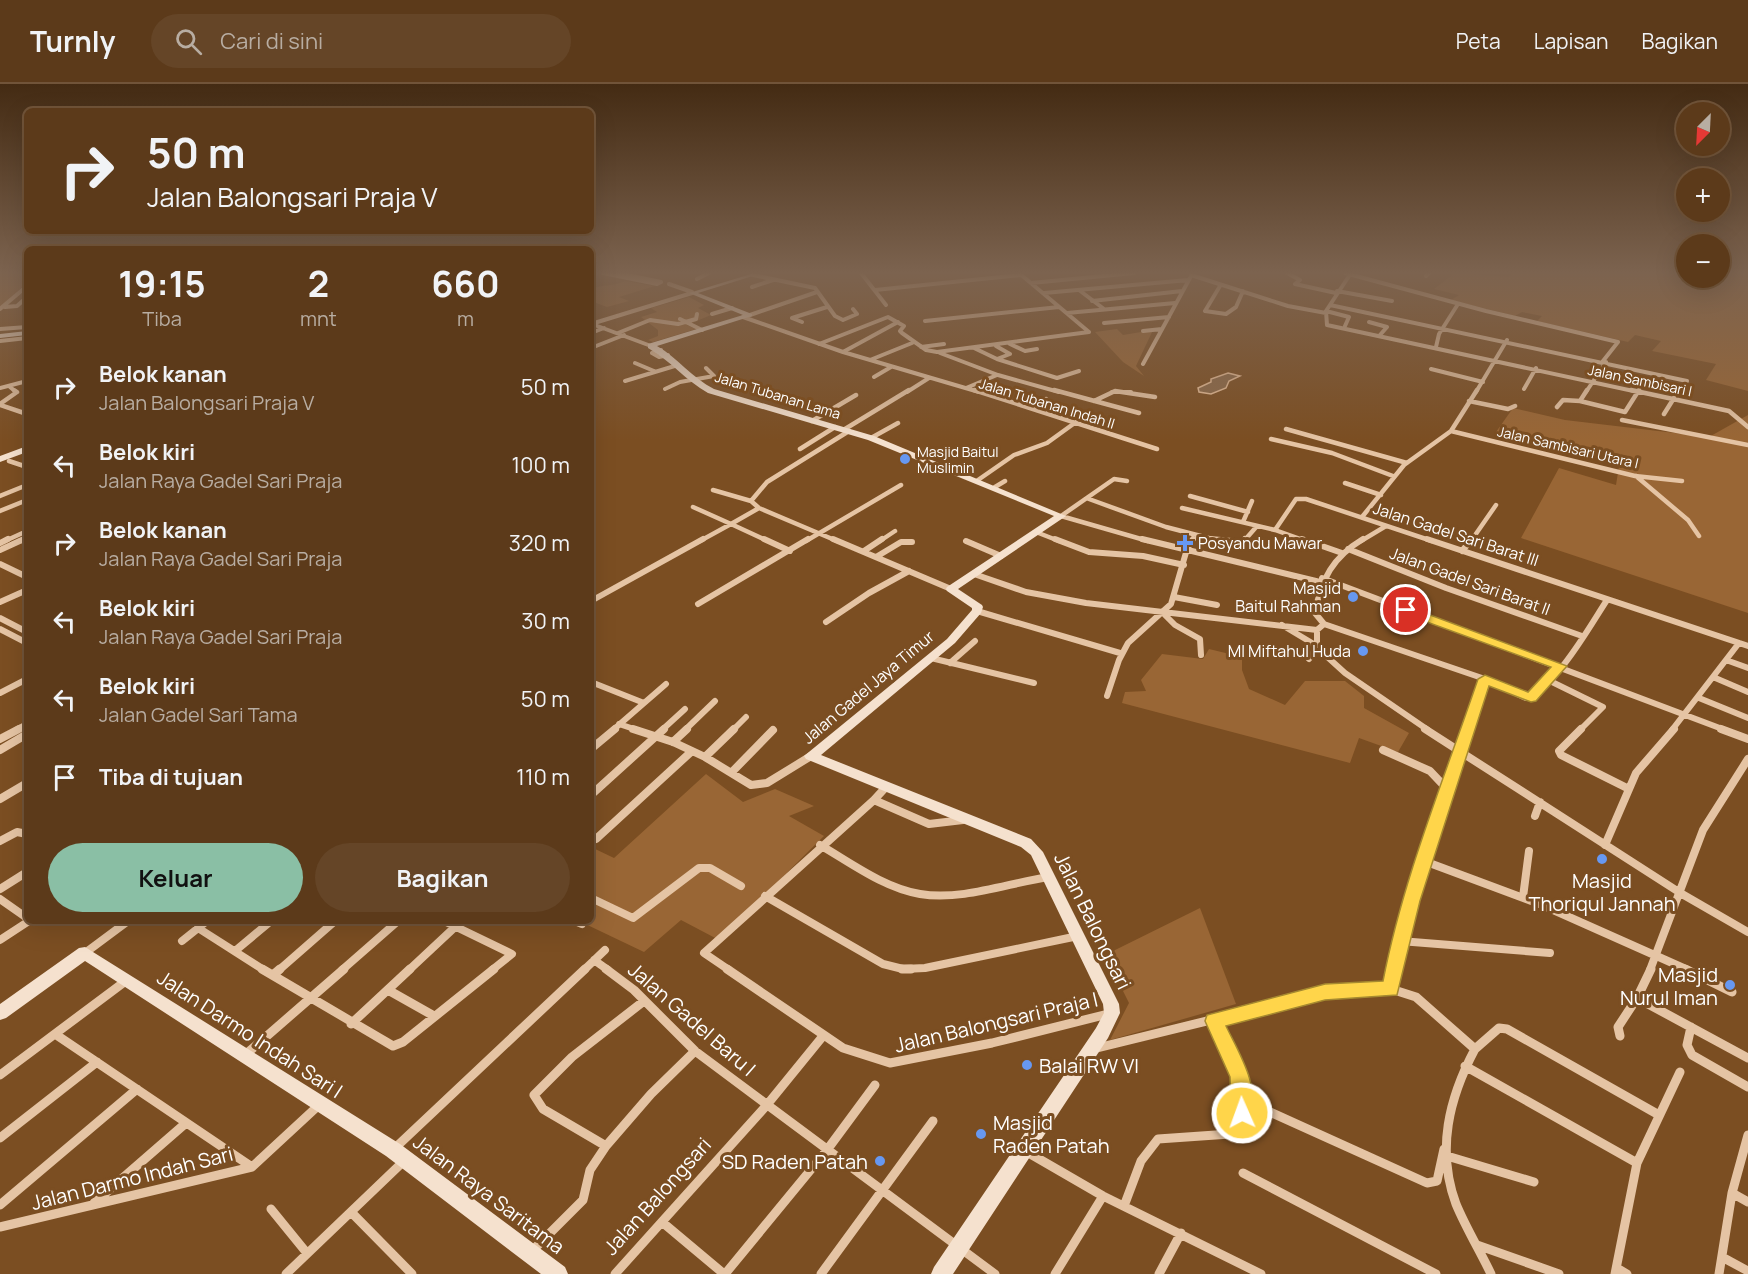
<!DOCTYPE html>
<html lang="id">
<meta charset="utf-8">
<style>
:root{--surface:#5c3a1a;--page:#654527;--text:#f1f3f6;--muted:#b8ada2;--line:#715439;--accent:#8abfa5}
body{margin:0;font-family:Manrope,sans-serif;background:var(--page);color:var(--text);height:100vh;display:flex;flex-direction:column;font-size:22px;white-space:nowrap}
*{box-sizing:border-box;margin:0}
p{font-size:20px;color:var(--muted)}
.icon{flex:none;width:33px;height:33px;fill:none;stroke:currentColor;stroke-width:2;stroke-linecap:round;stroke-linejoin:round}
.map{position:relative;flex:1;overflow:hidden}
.panel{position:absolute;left:24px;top:162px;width:570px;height:678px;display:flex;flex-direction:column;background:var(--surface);border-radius:9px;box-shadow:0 6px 24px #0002,0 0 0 2px var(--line)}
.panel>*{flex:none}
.top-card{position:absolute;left:24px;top:24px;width:570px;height:126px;border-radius:9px;box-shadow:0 6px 24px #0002,0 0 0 2px var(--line);background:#5c3a1a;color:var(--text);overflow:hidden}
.needle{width:39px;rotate:204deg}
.tools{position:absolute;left:1676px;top:18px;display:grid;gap:12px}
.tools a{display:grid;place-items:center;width:54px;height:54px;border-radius:50%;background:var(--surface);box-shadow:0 6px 24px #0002,0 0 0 2px var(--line);font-size:30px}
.pin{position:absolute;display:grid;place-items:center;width:51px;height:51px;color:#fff;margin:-26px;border:3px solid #fff;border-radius:50%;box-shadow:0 2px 6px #0007}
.me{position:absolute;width:66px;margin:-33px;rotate:358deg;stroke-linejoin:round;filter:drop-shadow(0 0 4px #0008)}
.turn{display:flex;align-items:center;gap:21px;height:126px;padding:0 24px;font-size:27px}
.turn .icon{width:78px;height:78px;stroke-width:2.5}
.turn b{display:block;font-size:42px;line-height:51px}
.eta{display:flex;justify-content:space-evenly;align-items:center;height:102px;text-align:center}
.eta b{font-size:36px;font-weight:700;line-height:42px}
.button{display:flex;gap:12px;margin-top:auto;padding:12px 24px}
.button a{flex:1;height:69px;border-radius:36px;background:var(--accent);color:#111;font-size:24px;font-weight:700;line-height:69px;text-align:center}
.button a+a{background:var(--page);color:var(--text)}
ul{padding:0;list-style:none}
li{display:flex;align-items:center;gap:18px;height:78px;padding:0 24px}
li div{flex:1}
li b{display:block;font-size:22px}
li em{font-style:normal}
header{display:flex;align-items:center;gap:36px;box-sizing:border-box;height:84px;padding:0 30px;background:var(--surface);border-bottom:2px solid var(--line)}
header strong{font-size:28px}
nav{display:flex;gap:33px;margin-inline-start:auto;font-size:21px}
.search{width:420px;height:54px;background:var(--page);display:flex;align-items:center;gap:15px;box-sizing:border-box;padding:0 21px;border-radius:33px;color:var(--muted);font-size:22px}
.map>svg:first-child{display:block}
.green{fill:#996635}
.water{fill:#8a6848;stroke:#e6bd98;stroke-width:1.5}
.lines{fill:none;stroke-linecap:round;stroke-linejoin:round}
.street-far4{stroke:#e5c4a4;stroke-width:4}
.street-far3{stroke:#e5c4a4;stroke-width:4.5}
.street-far2{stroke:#e5c4a4;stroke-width:6}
.street-far1{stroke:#e5c4a4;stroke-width:8}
.street{stroke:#e5c4a4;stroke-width:9}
.secondary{fill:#f5e1ce;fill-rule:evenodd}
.route{fill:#ffd54a;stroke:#a68a30;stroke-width:1.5}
.poi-dot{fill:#6798f1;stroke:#7b4e22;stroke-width:2}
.labels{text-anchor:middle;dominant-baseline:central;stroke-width:6;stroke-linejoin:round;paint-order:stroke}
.far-street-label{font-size:14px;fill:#fff;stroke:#7b4e22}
.far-poi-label{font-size:14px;fill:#fff;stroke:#7b4e22;text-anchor:start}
.street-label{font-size:16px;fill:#fff;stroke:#7b4e22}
.poi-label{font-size:16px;fill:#fff;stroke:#7b4e22;text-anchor:end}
.near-poi-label{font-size:20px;fill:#fff;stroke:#7b4e22;text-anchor:end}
.near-street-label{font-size:20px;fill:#fff;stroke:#7b4e22}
</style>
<header>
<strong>Turnly</strong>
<div class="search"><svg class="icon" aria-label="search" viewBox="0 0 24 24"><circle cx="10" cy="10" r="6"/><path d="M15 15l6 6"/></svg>Cari di sini</div>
<nav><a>Peta</a><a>Lapisan</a><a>Bagikan</a></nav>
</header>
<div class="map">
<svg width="1748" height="1190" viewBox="0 0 1748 1190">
<rect width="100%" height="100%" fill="#7b4e22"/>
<path class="green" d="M0 189H27V198L0 224Z
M1455 189 1509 193 1511 191 1509 189H1686V194H1719V189H1748V307L1706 296 1716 280 1652 267 1661 257 1635 251 1628 258 1537 237 1542 232 1522 228 1515 232 1451 216 1459 211 1434 205Z
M625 197 655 202 619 213 629 217 607 223 591 217V205C603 200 613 203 625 197Z
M689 213 704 221 698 224 711 231 687 241 696 245 653 258 648 256 658 252V246L641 233 657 228 651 224Z
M1117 245 1123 251 1153 246 1136 282 1144 292 1123 278 1095 248Z
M1513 324 1565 336 1709 353 1748 331V529L1521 454 1559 384 1616 401 1620 376 1496 348Z
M1209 565 1242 573V586L1249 605 1285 621 1305 597H1345L1364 612V624L1409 649 1398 668 1359 654 1350 679 1122 619 1125 608 1146 607 1141 596 1162 570 1203 575Z
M706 690 743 718 775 705 814 722 789 732 824 752 719 856 681 836 644 868 579 837H591V763L614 774Z
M1200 824 1236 920 1110 956 1129 919 1105 871Z"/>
<path class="water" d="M1228 289 1240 292 1229 297 1226 304 1211 310 1199 308 1198 304 1211 298V295Z"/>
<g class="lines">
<path class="street-far4" d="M603 189 657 200 661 198 618 189
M861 189 886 221
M1287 189 1300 196 1295 200 1336 209
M1345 189 1486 227 1618 258 1603 277
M1351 189 1326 227 1327 241 1638 308
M753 191 815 204 835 232 843 236 857 230 853 225
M1191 191 1288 222 1326 229
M1426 192 1429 189
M697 195 709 189
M1031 199 1134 189
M669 200 692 208
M1220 202 1205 227 1226 230 1236 223 1243 207
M752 203 773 196
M875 206 1021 191
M1079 206 1104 225
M1337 207 1392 217
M1044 209 1188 196
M1092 217 1182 207
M1330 221 1687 297
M5 223 17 222 27 213
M0 225 27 202
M1326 227 1349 233 1345 242
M1067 229 1175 219
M712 230 732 224
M750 231 817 208
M743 233 843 268 979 308
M792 234 827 223
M792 234 802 238
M680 235 702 246
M925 237 1059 223
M1369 238 1387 243 1380 251
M1104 239 1169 233
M591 240 692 209
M592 240 651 262
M0 245 27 243
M1143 247 1162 245
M591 249 604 244
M618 249 650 236 678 240 696 235 697 230
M0 257 27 254
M819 260 888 233 904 242 900 247 902 249 926 266 937 268 1089 248 1019 189
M1010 260 1025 267 1037 265
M996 262 1010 270 997 275
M921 263 944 260
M1436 263 1439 250 1458 220
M591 264 624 251
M974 264 997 275 1057 294 1079 287
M661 266 652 269 659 273 668 271
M843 268 898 238
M940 269 998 291 1059 308
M870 276 912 259
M635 279 654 287
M1143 280 1190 194
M1431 285 1483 298
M874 293 891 283
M625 297 678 281
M10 303 16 308
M0 304 27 297
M966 304 997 291
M665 305 680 298 714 292 706 284
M1524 305 1536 284
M907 308 929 294
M1112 308H1131
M1476 308 1507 256
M1586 308 1606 278"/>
<path class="street-far3" d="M974 306 1157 365
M1054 306 1139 329
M1631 306 1729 327 1748 343
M1094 317 1115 307 1155 313
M1469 317 1508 325 1515 322
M1580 317 1625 328 1639 306
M0 320 17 308 14 306
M0 321 27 330
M1032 323 1046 315
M1557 323 1563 316 1580 317 1587 306
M1664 330 1674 314
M1622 336 1748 361
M812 337 856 311
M845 345 909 306
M1286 345 1407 379
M1451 347 1635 392 1682 397
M871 354 898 339
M1271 355 1332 369 1393 392
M800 365 835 343
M9 377 27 383
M1636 392 1688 436 1699 452
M978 396 1014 371 1047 359 1076 338
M1345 399 1381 411
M995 403 1005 397
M713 406 751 417 759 424 837 457
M0 412 27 401
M1190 412 1248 428
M1089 415 1166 443 1220 457
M751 417 767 398 849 347
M693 423 731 440 759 424
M1182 424 1275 446 1306 457
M0 427 27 416
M1061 432 1148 457
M1061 432 1114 395 1127 397
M1362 433 1404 381 1451 347 1477 306
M1243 438 1252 417
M1275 446 1296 415H1306L1432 457
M1036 448 1059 457
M5 457 27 447
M21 457 27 454
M700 457 731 440 768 457
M806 457 901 401
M880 457 895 447
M1192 457 1195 451
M1244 457 1257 442
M1361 457 1386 442
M1471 457 1496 421"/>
<path class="street-far2" d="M764 455 790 467
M833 455 951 505
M1055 455 1089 468 1143 472 1184 481
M1142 455 1320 498
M1210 455 1243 458 1245 455
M1302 455 1342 469
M1363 455C1333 473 1321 495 1315 529L1324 540 1485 595 1526 614C1558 600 1588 545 1607 516
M1427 455 1748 562
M966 457 1001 472
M0 459 8 455
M1348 465 1446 504 1582 552
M0 466 24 455
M864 467 882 455
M1462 467 1472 455
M876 473 901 458H912
M0 480 27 493
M974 490 1026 508 1086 519 1317 546 1324 540
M1322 494 1725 646
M1174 513 1217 521
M591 517 703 455
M0 518 27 506
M698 520 808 455
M977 527 1120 569
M1164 530 1175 541 1200 555 1201 571
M0 534 27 548
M826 538 869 509 909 487
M1282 541 1312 559 1345 589 1428 646
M0 545 27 559
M931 574 1034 599
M1309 575 1317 563V546
M1726 576 1748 584
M950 579 975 557
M1713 593 1748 608
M1548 596 1603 623 1580 646
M591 598 644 619
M0 609 27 595
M1107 612 1119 576 1128 559 1171 520 1187 465 1193 455
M1699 614 1748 634
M619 640 637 646
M16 646 27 640
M613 646 666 600
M662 646 685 625
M685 646 715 617
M733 646 746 633
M1468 646 1485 595
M1672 646 1739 559"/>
<path class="street-far1" d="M633 645 673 658 705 673 751 701 767 699 811 672
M1425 645 1682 810 1748 848
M1581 645 1559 667 1561 671 1629 705
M1721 645 1748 655
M0 655 19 645
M673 658 687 645
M591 665 615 645
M0 666 27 650
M1383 666 1430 687 1448 706
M705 673 734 645
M731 689 773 646
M591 711 664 645
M0 715 27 699
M874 716 885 704
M1535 732 1540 718
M591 756 596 755 692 667
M0 757 17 748 27 750
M820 761C851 779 884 804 920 810 962 817 1008 799 1049 793
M1605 761 1636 689 1674 645
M1424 777 1542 821 1688 886
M0 805 27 788
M765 812 883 880 903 885 925 884 1078 852
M1523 813 1529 767
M591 814 633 834 699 784H710L741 802
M0 815 27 834
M444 837 512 870 492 886
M575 837 582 840
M198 844 264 886
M0 856 29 837
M182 857 207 837
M1400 857 1550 869
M235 867 271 837
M85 869 128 837
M594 876 608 886
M279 886 335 837
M342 886 398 837
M409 886 455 843
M584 886 605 866
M729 886 704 869 874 716 929 740 963 736
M1395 886C1410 804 1442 724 1468 645
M1650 886 1703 746 1748 675"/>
<path class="street" d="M262 885 393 962 403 958 494 885
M606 885 634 906 695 967 995 1190
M727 885 843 964 890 979 992 959 1108 930
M902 885H911
M1685 885 1732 908
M273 891 280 885
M1391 905 1395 885
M388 906 434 932
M1637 914 1748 974
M351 940 410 885
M1691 943 1687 961 1692 971 1748 1003
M55 950 252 1083
M1620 952 1618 943 1637 914 1651 885
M1093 965 1325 908 1391 905 1416 913 1475 965C1449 1014 1436 1066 1456 1120 1466 1144 1480 1167 1491 1190
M1475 965 1499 944 1507 945 1659 1031
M245 971 344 885
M1465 982 1637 1079
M0 991 127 896
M1248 1018 1427 1099 1437 1097 1444 1065
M0 1054 97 978
M606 1062 543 1025 534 1011 572 973 644 917
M395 1064 585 885
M1027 1068 1103 1112 1261 1190
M1447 1072 1534 1098
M1243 1089 1436 1190
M1732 1109 1748 1118
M94 1119 186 1039
M0 1121 137 1005
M1124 1122 1141 1077 1158 1055 1230 1050C1257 1015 1232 971 1214 937
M271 1125 306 1168
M351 1128 412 1190
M662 1138 724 1190
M0 1143 252 1083 319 1021
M1477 1161 1559 1190
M531 1168 583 1116 590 1086 606 1062 651 1010 695 967
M1722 1173 1748 1187
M1617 1184 1627 1190
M286 1190 405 1076
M615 1190 766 1022 823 952
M725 1190 827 1066 875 1001
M821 1190 933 1037
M1055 1190 1103 1112
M1159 1190 1181 1149
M1615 1190 1637 1079 1680 988
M1719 1190 1732 1109 1748 1051"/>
<path class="secondary" d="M751 190 756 191 698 209 752 230V232L657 262C678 274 692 294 714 305L874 352 1066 432 958 505 982 521 983 523 981 529 955 559 821 671 1031 755 1043 768 1119 920 1120 929 1108 954 953 1190H931L934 1183 1096 944 1104 929 1103 920 1031 771 1021 763 806 675 804 672 947 555 972 526V524L947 507 946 505 947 503 1054 432 868 356 708 309C686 297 670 276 648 264V260L743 231 689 209Z
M27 247V251L0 254V250Z
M27 362V368L0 378V372Z
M85 863 400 1060 565 1183 568 1190H541L386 1072 85 877 6 934 0 936V920L79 864Z"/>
</g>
<linearGradient id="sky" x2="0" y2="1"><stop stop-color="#442b13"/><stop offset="0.53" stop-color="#7c634f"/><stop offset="1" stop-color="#7c634f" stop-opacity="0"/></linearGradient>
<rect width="1748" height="356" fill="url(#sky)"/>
<path class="route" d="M1406 522 1567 582 1536 617 1531 618 1489 602 1420 817 1397 911 1325 916 1226 942C1239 969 1262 1005 1249 1035L1242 1038 1234 1035 1231 1029 1230 993 1205 937 1207 931 1325 900 1383 897C1403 794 1444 695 1478 595L1485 591 1528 608 1551 583 1402 529V524Z"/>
<g class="poi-dot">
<circle cx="905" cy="375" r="6"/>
<path d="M1182 450h6v6h6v6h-6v6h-6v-6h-6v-6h6z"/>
<circle cx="1353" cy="513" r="6"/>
<circle cx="1363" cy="567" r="6"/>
<circle cx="1602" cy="775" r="6"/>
<circle cx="1730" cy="901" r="6"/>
<circle cx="1027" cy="981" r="6"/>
<circle cx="981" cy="1050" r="6"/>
<circle cx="880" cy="1077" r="6"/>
</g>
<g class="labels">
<g class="far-street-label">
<text transform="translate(1640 296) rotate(12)">Jalan Sambisari I</text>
<text transform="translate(778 311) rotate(17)">Jalan Tubanan Lama</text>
<text transform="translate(1047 319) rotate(17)">Jalan Tubanan Indah II</text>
<text transform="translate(1568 363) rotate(13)">Jalan Sambisari Utara I</text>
</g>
<g class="far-poi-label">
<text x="917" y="367">Masjid Baitul<tspan x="917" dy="16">Muslimin</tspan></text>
</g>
<g class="street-label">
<text transform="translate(1456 450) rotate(18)">Jalan Gadel Sari Barat III</text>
<text transform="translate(1470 497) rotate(20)">Jalan Gadel Sari Barat II</text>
<text transform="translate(868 603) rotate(-40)">Jalan Gadel Jaya Timur</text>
</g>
<g class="poi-label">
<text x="1198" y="459" text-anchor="start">Posyandu Mawar</text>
<text x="1341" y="504">Masjid<tspan x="1341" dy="18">Baitul Rahman</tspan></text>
<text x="1351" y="567">MI Miftahul Huda</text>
</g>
<g class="near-poi-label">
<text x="1602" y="796" text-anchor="middle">Masjid<tspan x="1602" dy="23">Thoriqul Jannah</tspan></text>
<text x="1718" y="890">Masjid<tspan x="1718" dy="23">Nurul Iman</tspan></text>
<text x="1039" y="981" text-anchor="start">Balai RW VI</text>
<text x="993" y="1038" text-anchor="start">Masjid<tspan x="993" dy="23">Raden Patah</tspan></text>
<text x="868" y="1077">SD Raden Patah</text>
</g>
<g class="near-street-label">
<text transform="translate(1093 837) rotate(64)">Jalan Balongsari</text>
<text transform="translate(692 935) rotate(41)">Jalan Gadel Baru I</text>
<text transform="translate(996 938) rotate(-13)">Jalan Balongsari Praja I</text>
<text transform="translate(250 950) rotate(33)">Jalan Darmo Indah Sari I</text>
<text transform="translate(132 1094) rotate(-14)">Jalan Darmo Indah Sari</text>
<text transform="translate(489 1110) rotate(37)">Jalan Raya Saritama</text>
<text transform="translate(657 1112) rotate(-48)">Jalan Balongsari</text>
</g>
</g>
</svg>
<div class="tools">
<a><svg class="needle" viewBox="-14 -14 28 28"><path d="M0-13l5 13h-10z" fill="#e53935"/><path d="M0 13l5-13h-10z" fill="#b8ada2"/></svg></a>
<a>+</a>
<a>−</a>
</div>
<div class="pin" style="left:1406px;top:526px;background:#d93025"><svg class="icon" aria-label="arrive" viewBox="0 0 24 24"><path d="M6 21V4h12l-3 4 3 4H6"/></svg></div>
<svg class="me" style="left:1242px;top:1029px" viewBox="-20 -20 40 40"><circle r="17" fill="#ffd54a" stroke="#fff" stroke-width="3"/><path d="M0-11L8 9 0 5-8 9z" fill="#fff"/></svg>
<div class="top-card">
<div class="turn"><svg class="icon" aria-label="right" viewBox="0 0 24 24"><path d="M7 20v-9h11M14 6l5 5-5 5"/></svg><div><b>50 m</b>Jalan Balongsari Praja V</div></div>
</div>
<section class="panel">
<div class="eta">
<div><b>19:15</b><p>Tiba</p></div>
<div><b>2</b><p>mnt</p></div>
<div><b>660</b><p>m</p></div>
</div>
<ul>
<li><svg class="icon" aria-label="right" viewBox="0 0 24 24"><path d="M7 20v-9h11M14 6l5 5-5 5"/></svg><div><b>Belok kanan</b><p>Jalan Balongsari Praja V</p></div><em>50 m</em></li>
<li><svg class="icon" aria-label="left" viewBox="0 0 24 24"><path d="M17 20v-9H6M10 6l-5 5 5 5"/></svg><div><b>Belok kiri</b><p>Jalan Raya Gadel Sari Praja</p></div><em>100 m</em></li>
<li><svg class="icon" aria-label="right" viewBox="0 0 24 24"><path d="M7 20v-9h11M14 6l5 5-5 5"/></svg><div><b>Belok kanan</b><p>Jalan Raya Gadel Sari Praja</p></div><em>320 m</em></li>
<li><svg class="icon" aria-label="left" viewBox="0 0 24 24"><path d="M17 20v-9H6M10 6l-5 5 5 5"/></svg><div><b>Belok kiri</b><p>Jalan Raya Gadel Sari Praja</p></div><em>30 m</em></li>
<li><svg class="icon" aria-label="left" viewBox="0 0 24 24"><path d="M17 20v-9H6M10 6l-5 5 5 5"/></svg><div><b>Belok kiri</b><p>Jalan Gadel Sari Tama</p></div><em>50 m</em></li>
<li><svg class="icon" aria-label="arrive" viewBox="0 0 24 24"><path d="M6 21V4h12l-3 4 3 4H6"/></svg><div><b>Tiba di tujuan</b></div><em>110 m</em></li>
</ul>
<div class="button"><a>Keluar</a><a>Bagikan</a></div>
</section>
</div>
